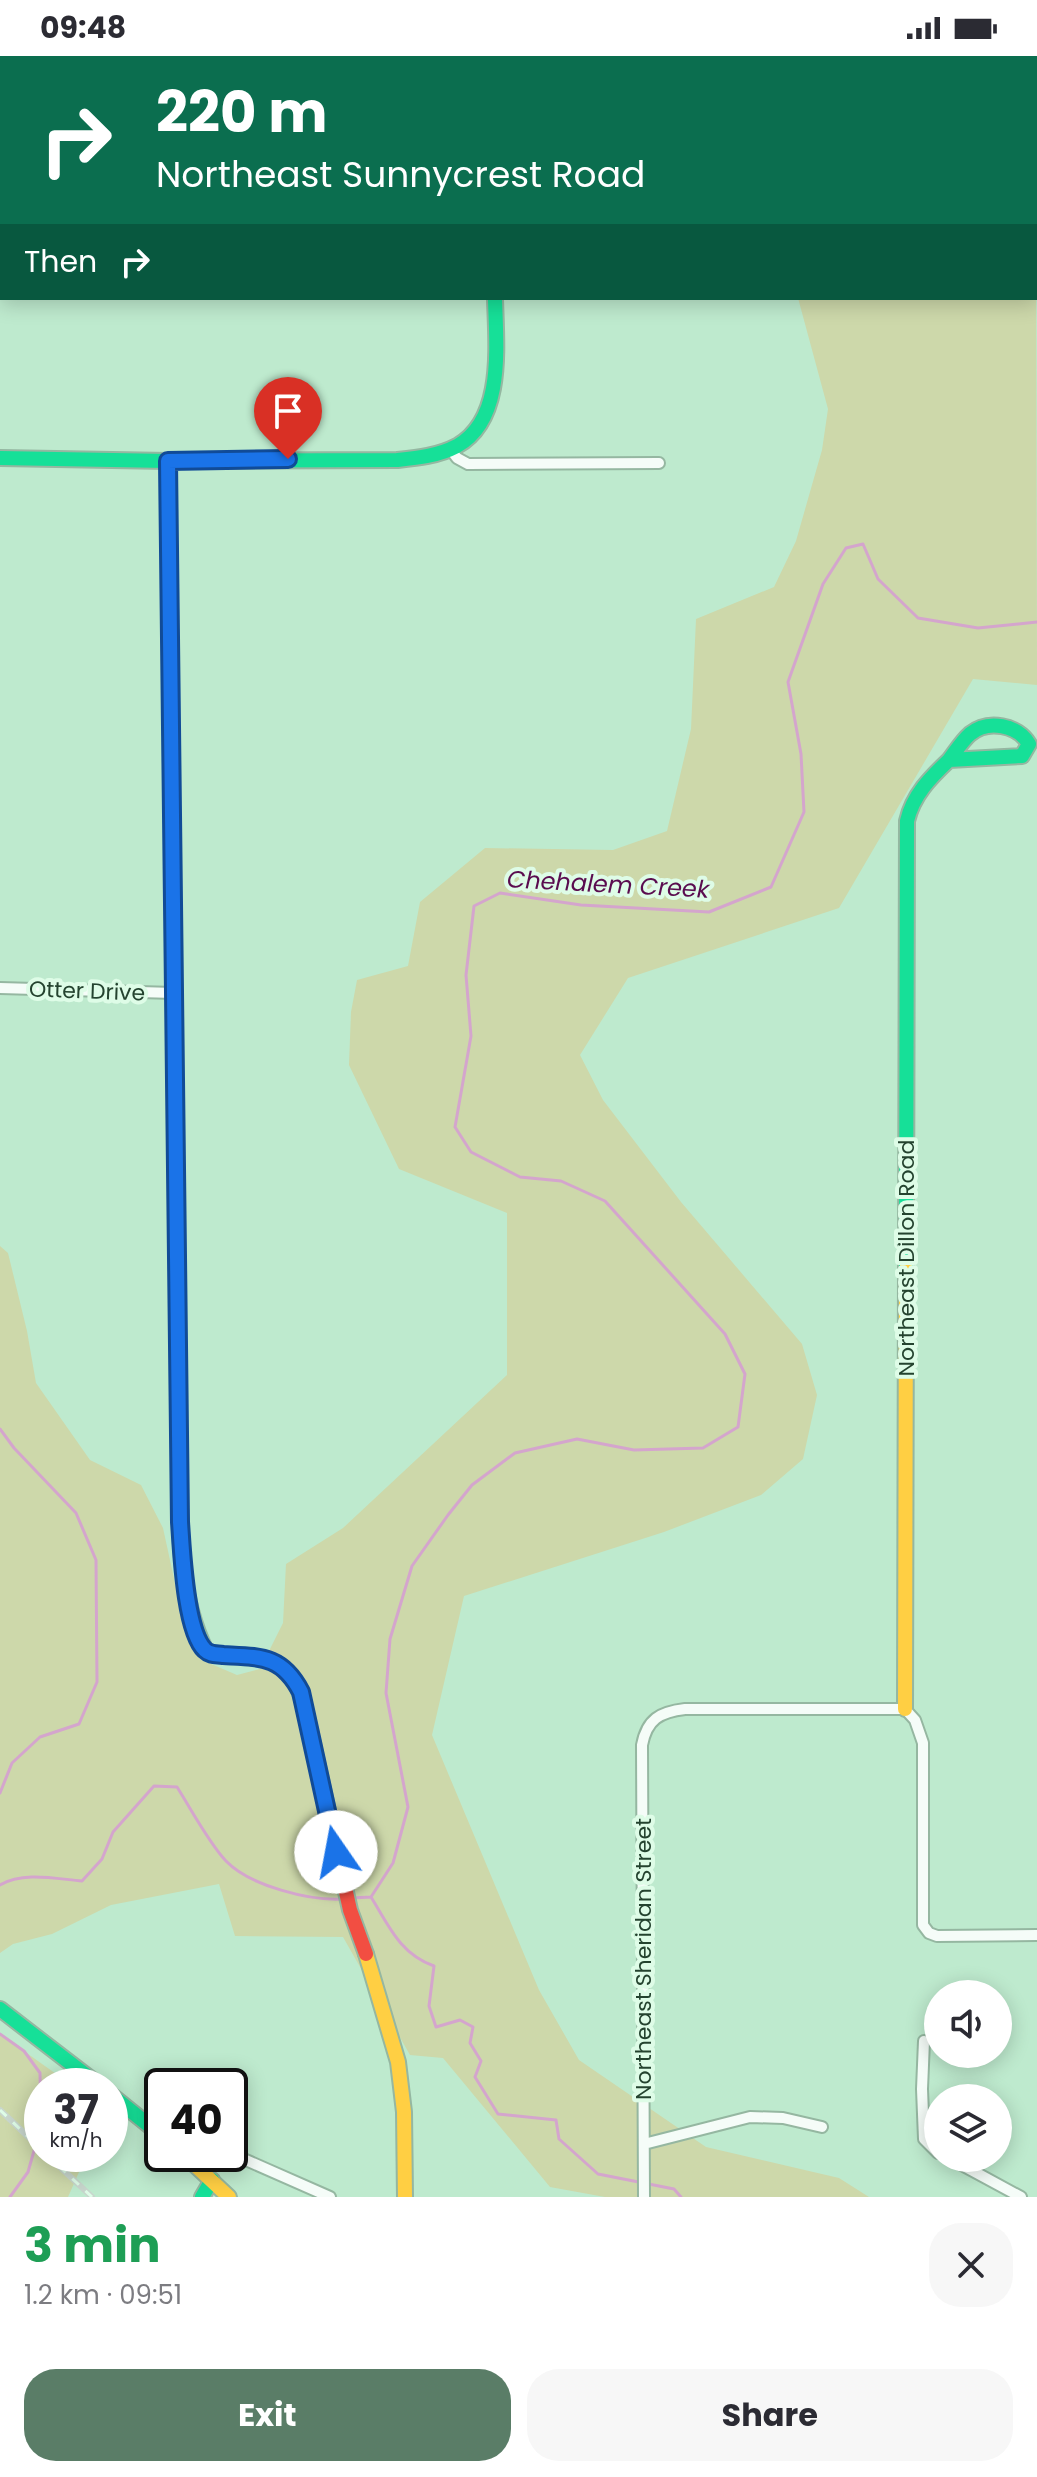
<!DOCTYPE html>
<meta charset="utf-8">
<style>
:root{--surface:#fff;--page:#f7f7f7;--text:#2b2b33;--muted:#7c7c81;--accent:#5a7d67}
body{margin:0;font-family:Poppins,sans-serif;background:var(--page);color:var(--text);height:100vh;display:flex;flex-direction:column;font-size:30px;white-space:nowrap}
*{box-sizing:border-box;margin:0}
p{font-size:26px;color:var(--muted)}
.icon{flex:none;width:44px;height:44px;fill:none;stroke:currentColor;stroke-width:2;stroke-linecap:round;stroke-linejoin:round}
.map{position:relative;height:2141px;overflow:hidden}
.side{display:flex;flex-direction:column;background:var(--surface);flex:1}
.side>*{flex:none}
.guide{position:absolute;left:0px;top:0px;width:1038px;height:244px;box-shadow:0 4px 20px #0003;background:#0b6e4f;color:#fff;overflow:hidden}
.controls{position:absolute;left:924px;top:1924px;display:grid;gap:16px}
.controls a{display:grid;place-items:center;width:88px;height:88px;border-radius:50%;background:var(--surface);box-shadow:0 4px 20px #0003;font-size:40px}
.speed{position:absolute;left:24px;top:2012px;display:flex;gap:16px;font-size:40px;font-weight:700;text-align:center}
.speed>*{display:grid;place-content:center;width:104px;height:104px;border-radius:50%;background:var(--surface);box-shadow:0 4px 20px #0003;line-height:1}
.speed small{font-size:20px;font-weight:400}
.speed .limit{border:4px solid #111;border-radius:12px;background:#fff;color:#111}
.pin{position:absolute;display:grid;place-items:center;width:68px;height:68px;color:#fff;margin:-82px -34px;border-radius:50% 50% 50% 0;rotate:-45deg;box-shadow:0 0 8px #0007}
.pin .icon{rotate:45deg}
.me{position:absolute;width:88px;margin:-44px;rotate:348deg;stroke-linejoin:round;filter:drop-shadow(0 0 6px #0008)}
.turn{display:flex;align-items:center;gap:28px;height:168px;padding:0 24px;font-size:36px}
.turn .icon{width:104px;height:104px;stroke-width:2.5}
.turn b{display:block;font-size:56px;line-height:68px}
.then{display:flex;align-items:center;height:76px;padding:0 24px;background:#0003;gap:16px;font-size:30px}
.round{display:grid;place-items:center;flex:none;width:84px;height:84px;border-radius:32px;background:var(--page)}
.headline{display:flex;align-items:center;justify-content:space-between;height:136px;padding:0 24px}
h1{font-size:48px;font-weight:700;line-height:60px;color:#1e9e55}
.cta{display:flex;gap:16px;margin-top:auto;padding:16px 24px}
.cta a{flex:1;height:92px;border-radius:32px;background:var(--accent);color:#fff;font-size:32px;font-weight:700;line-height:92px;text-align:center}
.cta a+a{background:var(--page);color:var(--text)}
.status{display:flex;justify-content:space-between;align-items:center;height:56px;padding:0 40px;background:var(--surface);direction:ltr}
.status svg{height:22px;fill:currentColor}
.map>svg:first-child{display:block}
.green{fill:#cdd8aa}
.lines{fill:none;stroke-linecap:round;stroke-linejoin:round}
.stream{stroke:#d4a5cd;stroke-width:3}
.street-casing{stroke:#95b7a1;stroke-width:14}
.fast-casing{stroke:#95b7a1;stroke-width:18}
.slow-casing{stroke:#95b7a1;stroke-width:18}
.jam-casing{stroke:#95b7a1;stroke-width:18}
.street{stroke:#f5fcf8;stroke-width:10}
.fast{stroke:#16e098;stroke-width:14}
.slow{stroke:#ffcf43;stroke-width:14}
.jam{stroke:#f24e42;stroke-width:14}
.rail-casing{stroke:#c8d6cd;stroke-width:6}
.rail{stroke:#defce7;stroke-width:3;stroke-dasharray:9;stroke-linecap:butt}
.route-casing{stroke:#114b97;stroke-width:20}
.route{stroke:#1a73e8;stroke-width:14}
.labels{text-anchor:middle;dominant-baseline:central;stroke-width:8;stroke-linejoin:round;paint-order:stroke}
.street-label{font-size:22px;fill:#24432f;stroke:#defce7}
.water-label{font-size:24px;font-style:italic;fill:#5a0c4f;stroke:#defce7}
</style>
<div class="status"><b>09:48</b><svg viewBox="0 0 49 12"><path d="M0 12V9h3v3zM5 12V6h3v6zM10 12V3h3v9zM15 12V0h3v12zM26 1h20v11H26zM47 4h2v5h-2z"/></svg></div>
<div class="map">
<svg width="1037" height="2141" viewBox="0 0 1037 2141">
<rect width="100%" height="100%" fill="#beeace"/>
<path class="green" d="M1036 163 1037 629 973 623 839 852 628 922 580 999 603 1044 681 1146 802 1288 817 1339 803 1403 761 1439 664 1476 464 1540 432 1679 539 1934 579 2004 706 2091 839 2122 869 2141H605L550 2131 443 2002 410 1999 343 1881 235 1880 219 1828 111 1849 52 1878 13 1888 0 1897V1190L8 1197 27 1275 36 1327 90 1404 141 1429 163 1472 183 1564 202 1604 237 1619 260 1613 283 1567 286 1508 343 1472 507 1319V1157L399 1113 349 1009 351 956 357 924 408 910 420 846 485 792 613 794 667 775 691 673 696 563 774 531 796 485 822 394 828 353 798 242H1036Z
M0 1978 73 2030H42V2098H87L68 2141H0Z"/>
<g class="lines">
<path class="stream" d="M0 1373 14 1392 76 1457 96 1504 97 1626 79 1668 40 1681 12 1707 0 1737
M0 1829C23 1815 57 1823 82 1825L102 1803 113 1776 154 1730 177 1731C191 1753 209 1787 226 1805 250 1830 310 1845 343 1843
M371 1841 393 1807 408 1751 386 1637 390 1583 412 1510 448 1459 472 1429 515 1397 577 1383 634 1394 703 1392 738 1371 745 1318 725 1278 605 1145 561 1125 520 1121 471 1096 455 1071 471 980 466 919 474 850 500 837 581 849 709 856 771 831 804 756 801 698 788 626 823 528 846 492 863 488 878 523 918 562 978 572 1037 566
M371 1841C389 1870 400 1898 434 1910L429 1950 436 1971 460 1964 473 1971 470 1987 481 2005 475 2021 498 2058 556 2064 559 2083 598 2118 674 2133 681 2141
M351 1842 371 1841
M0 1978 24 1995 40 2017 41 2070 28 2116 10 2141"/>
<defs>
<path id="street" d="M451 394 457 402 468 408 659 407
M0 932 174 937
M924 1985 922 2033 924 2083 938 2097
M644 2088 750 2061 783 2062 822 2071
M230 2097 330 2141
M949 2102 1021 2141
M644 2141 642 1689C647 1663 660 1656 685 1653H905L915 1664 923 1687V1869L929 1877 937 1880 1037 1879"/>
<path id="fast" d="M0 402 168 405 397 404C417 402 438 400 457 390 505 363 496 289 495 242
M168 405 174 959
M906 1213 907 765C913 739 930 722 949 704L1022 700 1029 688C1018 669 988 663 970 678 962 685 956 695 949 704
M177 1222C178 1277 178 1333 179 1389 180 1456 175 1533 206 1595 225 1601 243 1600 262 1603 302 1609 305 1656 313 1688
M0 1953 100 2030
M110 2038 162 2080
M202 2141 212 2124"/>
<path id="slow" d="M174 959 177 1222
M905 1653 906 1213
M366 1898 398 2006 404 2056 405 2141
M183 2098 229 2141"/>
<path id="jam" d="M494 0V2
M313 1688 350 1854 366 1898"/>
</defs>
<use href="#street" class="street-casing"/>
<use href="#fast" class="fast-casing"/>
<use href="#slow" class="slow-casing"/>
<use href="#jam" class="jam-casing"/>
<use href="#street" class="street"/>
<use href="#fast" class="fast"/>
<use href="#slow" class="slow"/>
<use href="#jam" class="jam"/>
<defs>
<path id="rail" d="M0 2054 42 2094
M46 2098 92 2141"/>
</defs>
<use href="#rail" class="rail-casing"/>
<use href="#rail" class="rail"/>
</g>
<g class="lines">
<defs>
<path id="route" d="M288 403 168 405 180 1466C182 1493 185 1575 205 1594 210 1599 216 1598 223 1599 260 1601 282 1599 301 1636L336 1796"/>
</defs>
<use href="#route" class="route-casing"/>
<use href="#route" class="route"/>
</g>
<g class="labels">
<g class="street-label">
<text transform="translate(87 935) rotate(2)">Otter Drive</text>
<text transform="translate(906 1202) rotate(-90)">Northeast Dillon Road</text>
<text transform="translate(643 1903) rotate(-90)">Northeast Sheridan Street</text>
</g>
<g class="water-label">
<text transform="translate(608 828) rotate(3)">Chehalem Creek</text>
</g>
</g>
</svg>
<div class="controls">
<a><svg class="icon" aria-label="sound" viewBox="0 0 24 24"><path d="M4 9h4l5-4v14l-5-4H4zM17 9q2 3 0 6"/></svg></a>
<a><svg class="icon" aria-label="layers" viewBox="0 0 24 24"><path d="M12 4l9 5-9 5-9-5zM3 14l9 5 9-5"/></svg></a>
</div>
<div class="speed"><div>37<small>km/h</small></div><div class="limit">40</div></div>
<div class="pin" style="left:288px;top:403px;background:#d93025"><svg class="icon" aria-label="arrive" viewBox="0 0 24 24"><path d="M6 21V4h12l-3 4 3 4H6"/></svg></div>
<svg class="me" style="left:336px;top:1796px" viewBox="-20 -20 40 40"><circle r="19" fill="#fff"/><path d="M0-13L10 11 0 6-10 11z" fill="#1a73e8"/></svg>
<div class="guide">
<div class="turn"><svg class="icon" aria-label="right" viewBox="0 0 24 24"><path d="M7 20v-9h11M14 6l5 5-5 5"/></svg><div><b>220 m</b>Northeast Sunnycrest Road</div></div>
<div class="then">Then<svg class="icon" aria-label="right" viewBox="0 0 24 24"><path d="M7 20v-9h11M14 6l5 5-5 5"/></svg></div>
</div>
</div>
<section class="side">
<div class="headline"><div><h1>3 min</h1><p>1.2 km · 09:51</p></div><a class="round"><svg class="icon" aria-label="close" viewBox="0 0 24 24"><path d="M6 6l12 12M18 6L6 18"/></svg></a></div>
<div class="cta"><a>Exit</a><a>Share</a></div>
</section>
